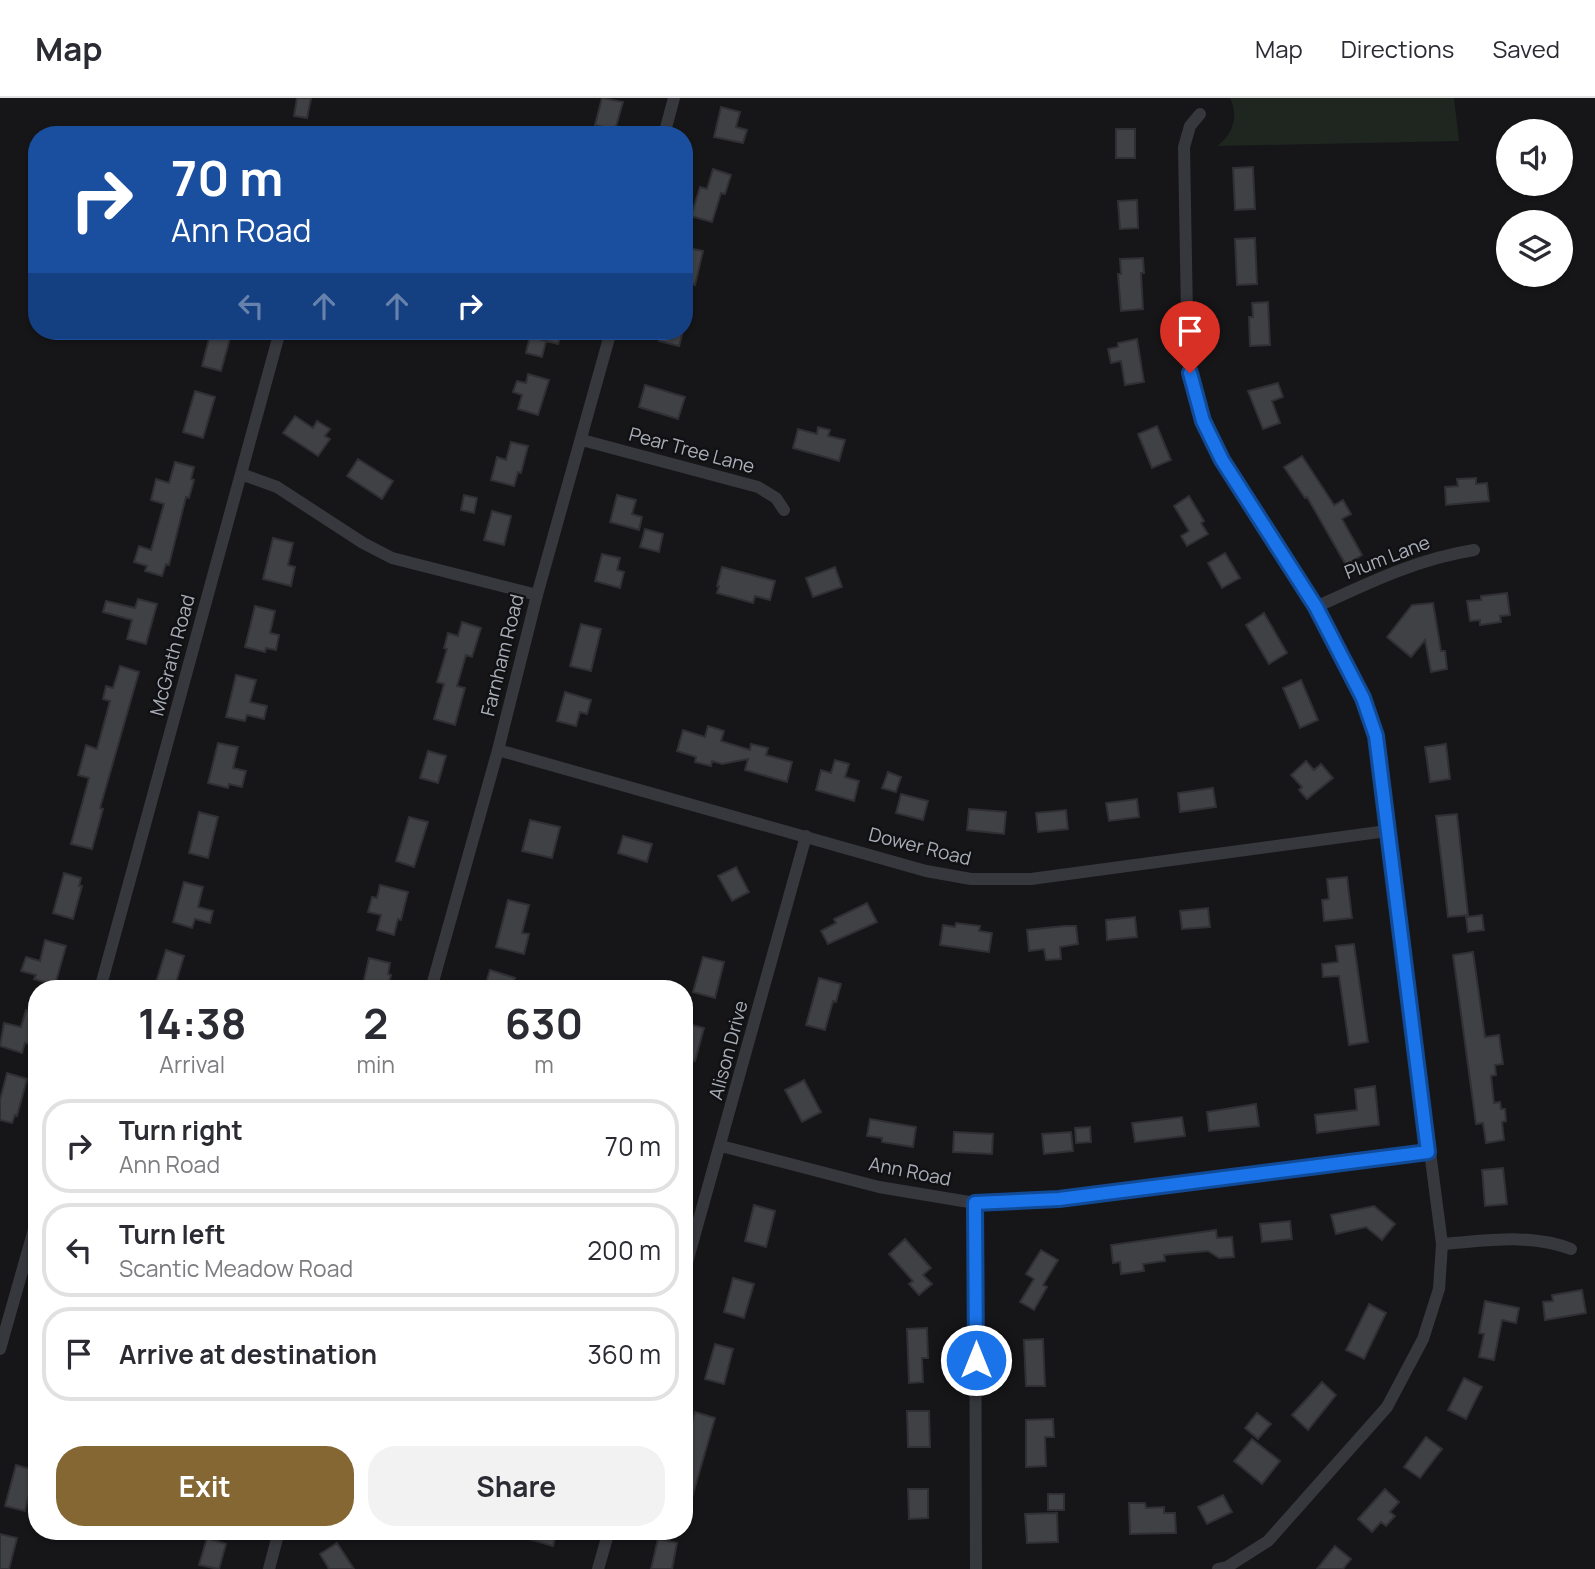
<!DOCTYPE html>
<style>
:root{--surface:#fff;--page:#f2f2f3;--text:#2b2b33;--muted:#7c7c81;--line:#e1e1e2;--accent:#856733}
body{margin:0;font-family:Manrope,sans-serif;background:var(--page);color:var(--text);height:100vh;display:flex;flex-direction:column;font-size:26px;white-space:nowrap}
*{box-sizing:border-box;margin:0}
p{font-size:23px;color:var(--muted)}
.icon{flex:none;width:38px;height:38px;fill:none;stroke:currentColor;stroke-width:2;stroke-linecap:round;stroke-linejoin:round}
.map{position:relative;flex:1;overflow:hidden}
.sheet{position:absolute;left:28px;top:882px;width:665px;height:560px;display:flex;flex-direction:column;background:var(--surface);border-radius:28px;box-shadow:0 2px 5px #0004}
.sheet>*{flex:none}
.hud{position:absolute;left:28px;top:28px;width:665px;height:214px;border-radius:28px;box-shadow:0 2px 5px #0004;background:#1a4fa0;color:#fff;overflow:hidden}
.buttons{position:absolute;left:1496px;top:21px;display:grid;gap:14px}
.buttons a{display:grid;place-items:center;width:77px;height:77px;border-radius:50%;background:var(--surface);box-shadow:0 2px 5px #0004;font-size:35px}
.pin{position:absolute;display:grid;place-items:center;width:60px;height:60px;color:#fff;margin:-72px -30px;border-radius:50% 50% 50% 0;rotate:-45deg;box-shadow:0 0 7px #0007}
.pin .icon{rotate:45deg}
.me{position:absolute;width:77px;margin:-38px;rotate:0deg;stroke-linejoin:round;filter:drop-shadow(0 0 5px #0008)}
.turn{display:flex;align-items:center;gap:24px;height:147px;padding:0 28px;font-size:32px}
.turn .icon{width:91px;height:91px;stroke-width:2.5}
.turn b{display:block;font-size:49px;line-height:60px}
.lanes{display:flex;align-items:center;height:66px;padding:0 28px;background:#0003;justify-content:center;gap:35px;direction:ltr}
.lanes .off{opacity:.35}
.eta{display:flex;justify-content:space-evenly;align-items:center;height:119px;text-align:center}
.eta b{font-size:42px;font-weight:700;line-height:49px}
.button{display:flex;gap:14px;margin-top:auto;padding:14px 28px}
.button a{flex:1;height:80px;border-radius:28px;background:var(--accent);color:#fff;font-size:28px;font-weight:700;line-height:80px;text-align:center}
.button a+a{background:var(--page);color:var(--text)}
ul{padding:0;list-style:none}
li{display:flex;align-items:center;gap:21px;height:94px;margin:0 14px 10px;padding:0 14px;border:4px solid var(--line);border-radius:28px}
li div{flex:1}
li b{display:block;font-size:26px}
li em{font-style:normal}
header{display:flex;align-items:center;gap:42px;box-sizing:border-box;height:98px;padding:0 35px;background:var(--surface);border-bottom:2px solid var(--line)}
header strong{font-size:33px}
nav{display:flex;gap:38px;margin-inline-start:auto;font-size:24px}
.map>svg:first-child{display:block}
.green{fill:#1e261f}
.building{fill:#404145;stroke:#303034;stroke-width:2}
.lines{fill:none;stroke-linecap:round;stroke-linejoin:round}
.street{stroke:#37383d;stroke-width:12}
.route-casing{stroke:#114b97;stroke-width:18}
.route{stroke:#1a73e8;stroke-width:12}
.labels{text-anchor:middle;dominant-baseline:central;stroke-width:5;stroke-linejoin:round;paint-order:stroke}
.street-label{font-size:19px;fill:#a8adb8;stroke:#111113}
</style>
<header>
<strong>Map</strong>
<nav><a>Map</a><a>Directions</a><a>Saved</a></nav>
</header>
<div class="map">
<svg width="1595" height="1471" viewBox="0 0 1595 1471">
<rect width="100%" height="100%" fill="#161618"/>
<path class="green" d="M1230 0H1454L1459 43 1217 48C1233 37 1239 18 1230 0Z"/>
<path class="building" d="M297 0H311L307 20 294 18Z
M602 0 623 4 615 32 595 27Z
M721 9 740 14 736 29 747 32 743 45 714 39Z
M1116 31H1135V60H1116Z
M1253 69 1255 111 1235 112 1233 70Z
M713 71 731 77 725 96 721 95 712 124 691 118 700 89 707 91Z
M1137 102 1138 130 1120 131 1118 103Z
M1255 140 1257 186 1237 187 1235 141Z
M684 149 703 153 695 187 684 184Z
M1143 160 1144 175H1141L1143 211 1121 213 1118 176H1121L1120 161Z
M1268 204 1270 247 1250 248 1249 219H1253L1252 205Z
M211 233H232L221 273 202 268Z
M525 233H562L558 246 524 237Z
M662 233H683L679 248 659 243Z
M530 238 546 243 542 259 526 255Z
M1137 241 1144 284 1125 287 1121 263 1111 265 1108 251 1118 249V245Z
M528 276 549 282 538 317 518 311 522 297 513 294 517 283 526 285Z
M1278 285 1283 299 1272 303 1280 325 1263 331 1248 293Z
M645 287 685 299 678 321 639 309Z
M195 293 215 299 203 340 183 334Z
M295 318 313 330 317 323 330 331 325 338 330 341 318 358 283 335Z
M1157 328 1171 362 1152 370 1138 336Z
M818 329 830 332 828 338 845 342 839 363 793 350 798 331 817 336Z
M511 344 528 348 521 375 518 374 514 388 491 382 497 359 506 362Z
M1302 358 1334 407 1343 402 1351 416 1342 421 1362 457 1346 467 1307 399 1305 400 1284 369Z
M358 361 393 383 382 401 347 378Z
M175 364 194 369 191 381 194 382 189 400 186 399 169 467 166 466 162 478 145 473 147 468 134 464 139 448 151 452 164 406 151 402 156 381 169 385Z
M1476 380V386L1487 385 1489 403 1446 407 1445 389 1458 388 1457 381Z
M464 397 477 400 474 415 461 412Z
M617 397 636 402 632 416 642 419 639 432 610 424Z
M1189 398 1204 423 1201 425 1208 436 1187 448 1181 438 1189 433 1174 408Z
M492 413 511 418 504 447 484 442Z
M645 431 663 436 659 454 640 449Z
M273 440 293 445 288 467 295 469 291 488 263 481Z
M1225 455 1240 480 1222 490 1208 465Z
M602 456 620 460 617 472 624 474 620 490 595 483Z
M722 469 775 483 770 502 755 498 753 505 717 495 719 488H717Z
M835 469 842 489 813 499 806 480Z
M1507 495 1510 517 1500 518 1501 524 1480 527V522L1470 523 1467 503 1481 502V498Z
M138 501 157 506 146 546 127 541 132 522 103 514 106 503 135 510Z
M1433 505 1441 553H1445L1447 571 1431 574 1425 542 1411 559 1387 539 1412 507Z
M255 508 275 513 270 535 279 537 276 552 266 550 265 554 245 549Z
M1264 515 1287 555 1269 566 1246 527Z
M462 524 481 530 472 559 466 557 457 588 465 590 455 627 434 621 444 586 437 584 447 551 444 550 448 535 458 538Z
M581 526 601 531 591 573 570 568Z
M120 568 139 574 100 710 103 711 92 751 71 746 89 680 78 677 86 647 97 651 110 603 103 601 106 588 113 590Z
M236 577 256 582 250 604 267 608 264 621 247 617 245 623 226 619Z
M1301 582 1318 622 1300 630 1283 590Z
M565 594 591 602 587 616 580 614 576 628 557 623Z
M708 628 724 633 721 643 750 652 751 646 768 650 766 657 792 664 787 684 745 672 748 661 722 666 712 663 711 668 695 664 696 659 677 653 683 632 705 639Z
M218 645 238 649 233 670 246 673 242 689 229 686 228 690 208 685Z
M1446 646 1450 681 1430 684 1425 649Z
M428 653 446 658 438 685 420 680Z
M835 662 849 666 845 679 859 683 854 703 816 692 821 672 831 675Z
M1306 663 1314 672 1321 666 1333 680 1307 701 1299 692 1302 689 1291 677Z
M888 674 901 679 896 694 882 690Z
M1213 690 1216 709 1180 714 1178 695Z
M901 696 928 703 923 722 896 715Z
M1137 701 1139 719 1109 723 1106 705Z
M969 711 1006 714 1004 736 967 732Z
M1066 712 1068 731 1038 734 1036 715Z
M199 714 218 719 208 760 189 755Z
M1457 716 1468 817 1448 819 1436 718Z
M409 719 428 724 414 769 396 763Z
M530 722 560 729 552 760 522 753Z
M623 738 652 746 647 764 618 755Z
M736 769 749 794 732 803 718 778Z
M64 775 81 780 79 788H82L73 821 53 815Z
M1347 779 1352 820 1324 823 1322 802 1329 801 1327 781Z
M184 784 203 789 198 809 213 813 210 825 195 821 192 830 173 824Z
M380 787 408 794 401 822 398 821 394 837 377 832 381 817 368 814 372 799 377 800Z
M508 802 529 807 522 835 529 836 524 856 496 849Z
M867 805 877 824 828 846 821 833 836 825 834 821Z
M1208 810 1210 829 1182 831 1180 813Z
M1482 817 1484 832 1468 834 1466 819Z
M1135 819 1137 839 1107 842 1106 822Z
M956 825 980 828 979 833 992 835 989 854 940 847 943 827 955 829Z
M1064 828H1076L1078 846 1060 849 1061 861 1046 862 1044 851 1029 853 1027 832Z
M45 842 66 848 55 887 34 881 36 877 21 873 26 859 40 863Z
M1354 846 1368 944 1349 947 1339 878 1323 879 1322 866 1338 864 1336 848Z
M166 852 184 858 174 891H154Z
M1473 854 1485 939 1499 937 1503 966 1495 967 1496 977 1491 978 1494 1005 1500 1004 1501 1011H1505L1506 1023 1502 1024 1504 1042 1486 1045 1483 1025 1476 1026 1453 857Z
M703 859 724 864 715 900 693 894Z
M369 860 390 865 388 876 391 877 387 891H362Z
M490 872 515 880 511 891H484Z
M819 880 841 886 836 904 833 903 825 932 806 927Z
M26 912 37 915V948L25 945 22 955 0 948 4 925 21 929Z
M684 925 704 930 695 963 684 961Z
M7 975 27 981 17 1018 15 1017 12 1025 0 1022V1002Z
M804 982 821 1014 802 1024 785 992Z
M1375 988 1379 1027 1317 1035 1315 1017 1357 1012 1355 991Z
M1256 1006 1259 1028 1209 1033 1207 1014Z
M1182 1019 1185 1038 1135 1044 1132 1025Z
M870 1021 916 1029 913 1049 882 1044V1040L867 1038Z
M1090 1029 1091 1044 1076 1045 1075 1030Z
M954 1034 993 1036 992 1056 953 1054Z
M1071 1034 1073 1053 1044 1056 1042 1036Z
M1503 1070 1507 1106 1485 1108 1482 1072Z
M754 1107 775 1113 766 1149 745 1143Z
M1374 1108 1395 1126 1382 1142 1366 1129 1336 1136 1331 1117Z
M1290 1123 1292 1141 1262 1144 1260 1126Z
M1216 1132 1217 1140 1232 1139 1234 1159 1219 1160 1208 1153 1164 1157 1165 1163 1143 1166 1144 1173 1121 1176 1120 1164 1113 1165 1111 1147Z
M905 1141 931 1170 923 1177 932 1186 919 1197 909 1186 913 1183 889 1156Z
M1041 1152 1058 1162 1043 1187 1047 1189 1034 1212 1020 1204 1034 1181 1026 1176Z
M733 1180 754 1186 744 1220 724 1214Z
M1582 1192 1586 1215 1545 1222 1543 1204 1553 1203 1552 1197Z
M1485 1203 1519 1210 1516 1225 1502 1222 1494 1262 1479 1259 1484 1236 1479 1235Z
M1369 1206 1386 1215 1364 1261 1346 1252Z
M927 1230 928 1260H922L923 1284 909 1285 907 1231Z
M1043 1241 1045 1288H1026L1024 1242Z
M715 1246 733 1251 724 1286 705 1281Z
M1464 1280 1482 1289 1466 1321 1448 1312Z
M1322 1284 1336 1297 1308 1332 1292 1317Z
M907 1313H929L930 1349H908Z
M695 1314 715 1320 689 1410H684V1352Z
M1257 1315 1271 1326 1258 1341 1245 1330Z
M1053 1321 1054 1339H1045L1046 1368 1026 1369V1322Z
M1426 1339 1442 1351 1420 1380 1404 1369Z
M1252 1341 1280 1363 1262 1386 1234 1363Z
M16 1367 37 1373V1395L30 1393 25 1413 5 1408Z
M908 1391H928V1420L909 1421Z
M1385 1391 1399 1404 1390 1414 1395 1418 1386 1428 1381 1424 1372 1434 1358 1421Z
M1048 1396H1064V1412H1048Z
M1223 1397 1232 1414 1207 1426 1198 1409Z
M1129 1405H1145L1146 1410 1164 1409V1415H1175L1176 1435 1130 1436Z
M1057 1415 1058 1444 1027 1445 1025 1416Z
M515 1433H557L553 1448 515 1437Z
M0 1436 17 1440 9 1471H0Z
M207 1440 226 1446 219 1471 199 1467Z
M658 1441 677 1445 672 1471H651Z
M337 1445 354 1471H329L320 1456Z
M1335 1448 1351 1461 1343 1471H1317Z"/>
<g class="lines">
<path class="street" d="M1200 16 1190 28 1184 49 1187 218 1190 275 1203 323 1222 362 1316 509 1362 600 1376 638 1442 1146 1439 1191 1423 1241 1387 1309 1268 1443 1227 1469 1218 1471
M664 37 674 0
M582 342 758 389 776 400 784 412
M241 376 277 389 363 445 392 460 537 497
M1316 509C1368 485 1417 461 1474 452
M498 652 926 773 971 781H1031L1387 733
M100 891 280 233
M431 891 498 652 537 497 611 233
M721 1048 879 1089 975 1105 1059 1101 1428 1053
M975 1105 976 1471
M1442 1146C1485 1143 1530 1135 1571 1151
M684 1175 806 738
M0 1251 37 1121
M269 1471 279 1433
M598 1471 609 1433"/>
</g>
<g class="lines">
<defs>
<path id="route" d="M976 1262 975 1105 1059 1101 1428 1054 1376 638 1363 600 1316 509 1222 362 1203 323 1190 275"/>
</defs>
<use href="#route" class="route-casing"/>
<use href="#route" class="route"/>
</g>
<g class="labels">
<g class="street-label">
<text transform="translate(692 352) rotate(15)">Pear Tree Lane</text>
<text transform="translate(1387 459) rotate(-21)">Plum Lane</text>
<text transform="translate(172 557) rotate(-75)">McGrath Road</text>
<text transform="translate(502 557) rotate(-76)">Farnham Road</text>
<text transform="translate(920 748) rotate(14)">Dower Road</text>
<text transform="translate(728 952) rotate(-75)">Alison Drive</text>
<text transform="translate(910 1073) rotate(11)">Ann Road</text>
</g>
</g>
</svg>
<div class="buttons">
<a><svg class="icon" aria-label="sound" viewBox="0 0 24 24"><path d="M4 9h4l5-4v14l-5-4H4zM17 9q2 3 0 6"/></svg></a>
<a><svg class="icon" aria-label="layers" viewBox="0 0 24 24"><path d="M12 4l9 5-9 5-9-5zM3 14l9 5 9-5"/></svg></a>
</div>
<div class="pin" style="left:1190px;top:275px;background:#d93025"><svg class="icon" aria-label="arrive" viewBox="0 0 24 24"><path d="M6 21V4h12l-3 4 3 4H6"/></svg></div>
<svg class="me" style="left:976px;top:1262px" viewBox="-20 -20 40 40"><circle r="17" fill="#1a73e8" stroke="#fff" stroke-width="3"/><path d="M0-11L8 9 0 5-8 9z" fill="#fff"/></svg>
<div class="hud">
<div class="turn"><svg class="icon" aria-label="right" viewBox="0 0 24 24"><path d="M7 20v-9h11M14 6l5 5-5 5"/></svg><div><b>70 m</b>Ann Road</div></div>
<div class="lanes"><svg class="icon off" aria-label="left" viewBox="0 0 24 24"><path d="M17 20v-9H6M10 6l-5 5 5 5"/></svg><svg class="icon off" aria-label="ahead" viewBox="0 0 24 24"><path d="M12 20V5M6 11l6-6 6 6"/></svg><svg class="icon off" aria-label="ahead" viewBox="0 0 24 24"><path d="M12 20V5M6 11l6-6 6 6"/></svg><svg class="icon" aria-label="right" viewBox="0 0 24 24"><path d="M7 20v-9h11M14 6l5 5-5 5"/></svg></div>
</div>
<section class="sheet">
<div class="eta">
<div><b>14:38</b><p>Arrival</p></div>
<div><b>2</b><p>min</p></div>
<div><b>630</b><p>m</p></div>
</div>
<ul>
<li><svg class="icon" aria-label="right" viewBox="0 0 24 24"><path d="M7 20v-9h11M14 6l5 5-5 5"/></svg><div><b>Turn right</b><p>Ann Road</p></div><em>70 m</em></li>
<li><svg class="icon" aria-label="left" viewBox="0 0 24 24"><path d="M17 20v-9H6M10 6l-5 5 5 5"/></svg><div><b>Turn left</b><p>Scantic Meadow Road</p></div><em>200 m</em></li>
<li><svg class="icon" aria-label="arrive" viewBox="0 0 24 24"><path d="M6 21V4h12l-3 4 3 4H6"/></svg><div><b>Arrive at destination</b></div><em>360 m</em></li>
</ul>
<div class="button"><a>Exit</a><a>Share</a></div>
</section>
</div>
